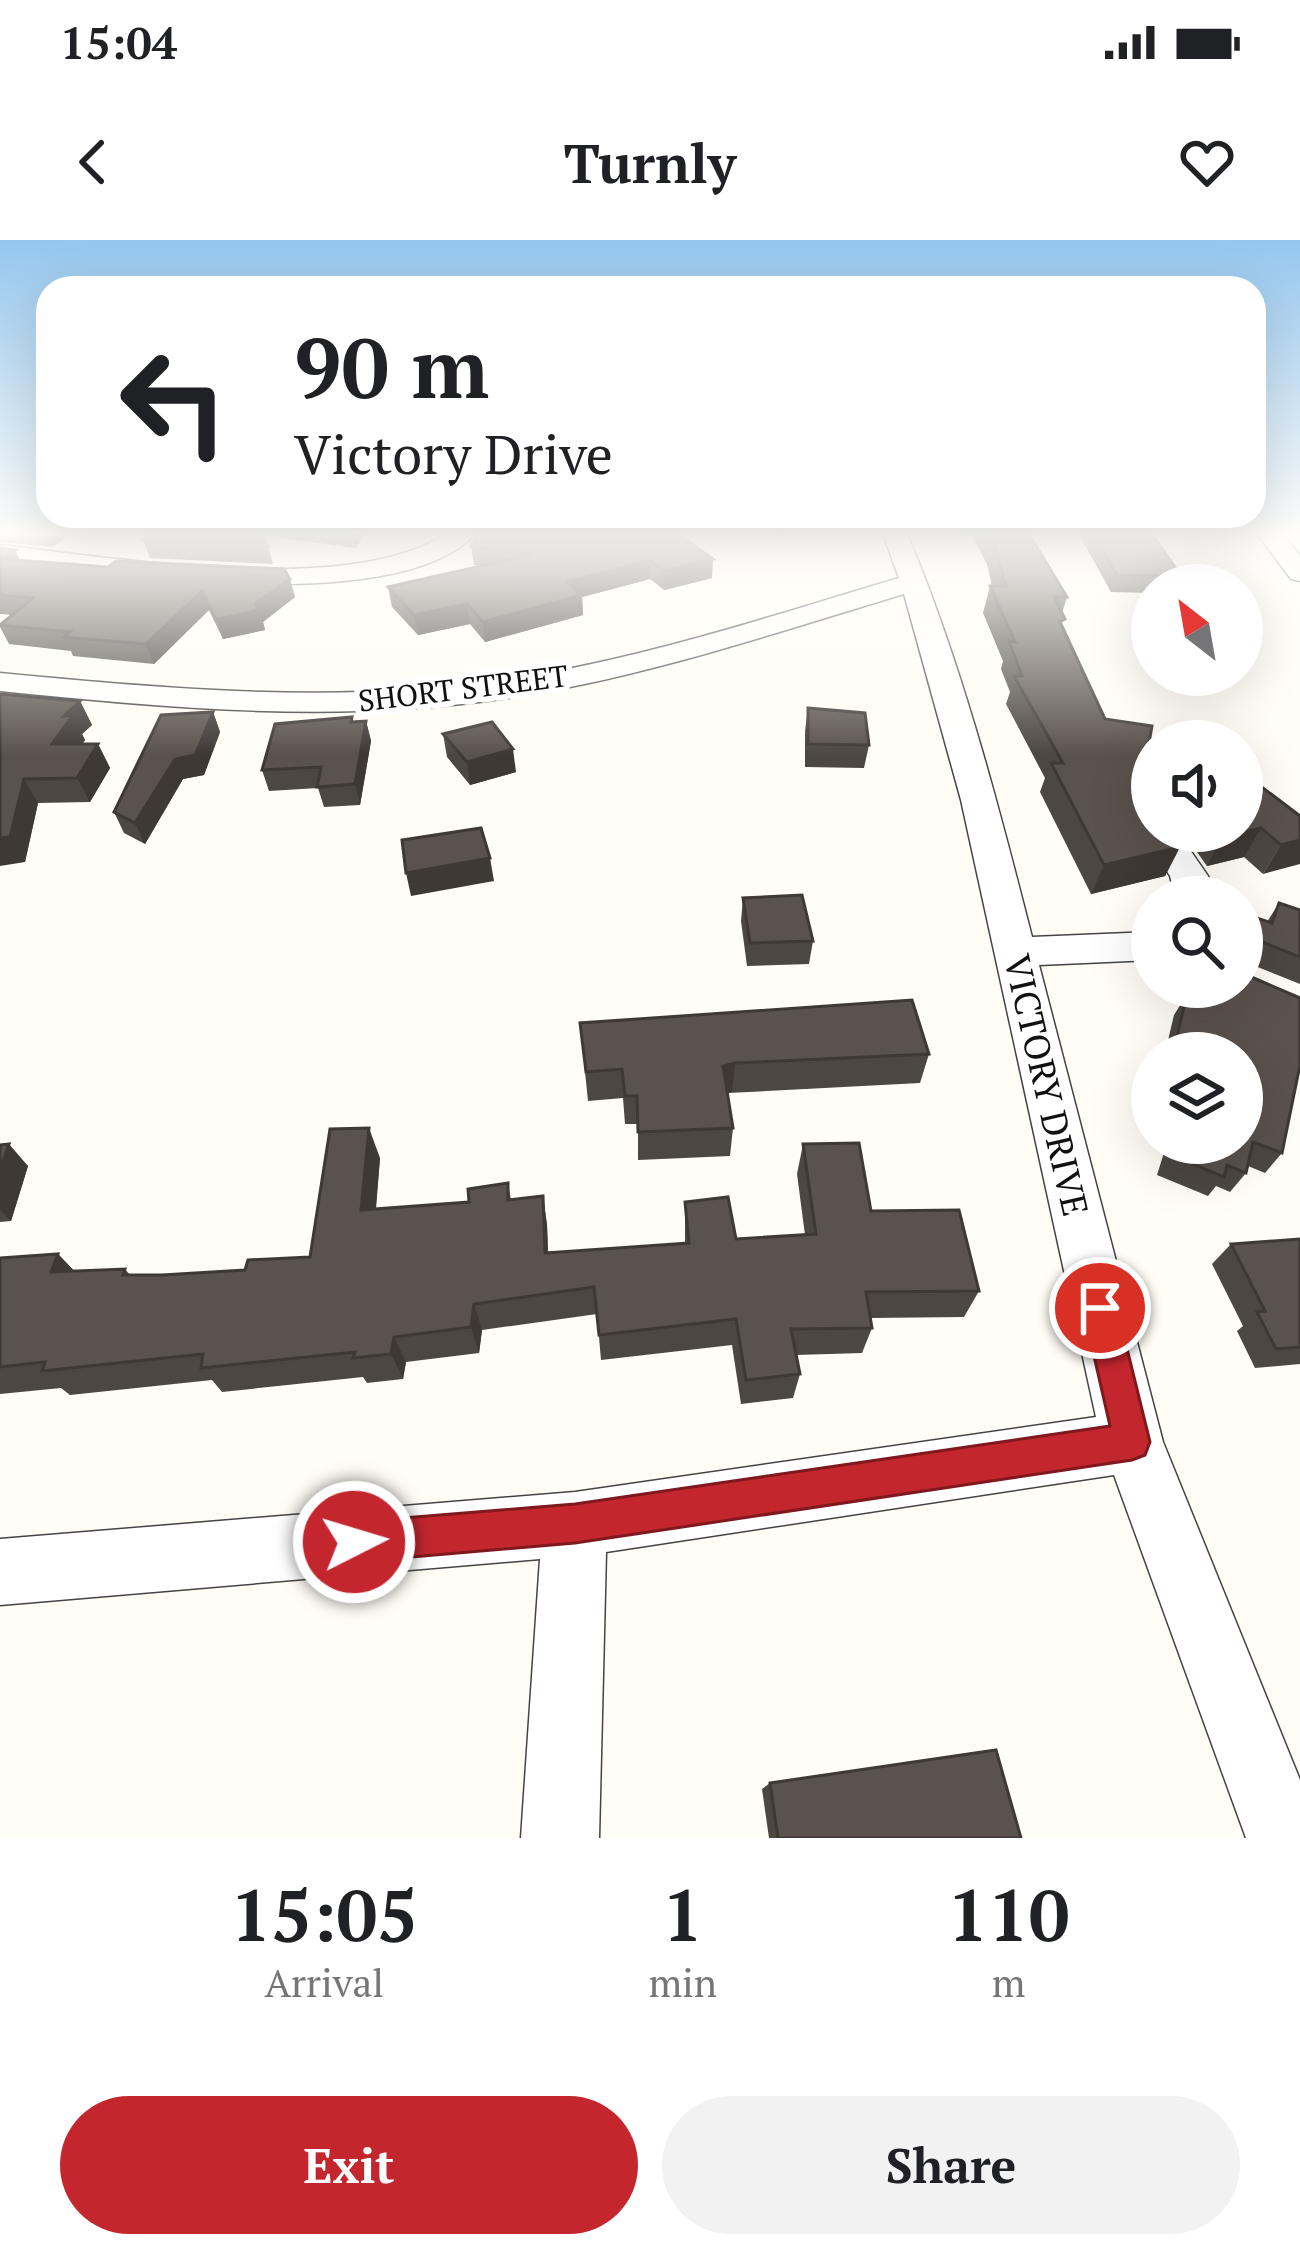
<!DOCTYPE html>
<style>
:root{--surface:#fff;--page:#f2f2f2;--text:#202124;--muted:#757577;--accent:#c4262e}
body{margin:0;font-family:"PT Serif",serif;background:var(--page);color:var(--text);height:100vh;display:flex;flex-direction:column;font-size:45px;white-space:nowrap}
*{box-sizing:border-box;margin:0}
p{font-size:39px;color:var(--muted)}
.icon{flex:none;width:66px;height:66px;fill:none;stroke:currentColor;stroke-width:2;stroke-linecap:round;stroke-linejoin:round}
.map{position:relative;height:1598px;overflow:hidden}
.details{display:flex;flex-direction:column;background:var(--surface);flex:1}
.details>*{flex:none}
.hud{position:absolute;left:36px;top:36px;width:1230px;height:252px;border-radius:36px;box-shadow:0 12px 48px #0002;background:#fff;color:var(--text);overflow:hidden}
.needle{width:78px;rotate:329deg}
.fabs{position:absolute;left:1131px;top:324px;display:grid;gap:24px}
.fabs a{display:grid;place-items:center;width:132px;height:132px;border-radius:50%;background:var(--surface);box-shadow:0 12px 48px #0002;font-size:60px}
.pin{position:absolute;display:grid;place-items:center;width:102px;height:102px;color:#fff;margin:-51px;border:6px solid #fff;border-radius:50%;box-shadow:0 3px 12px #0007}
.me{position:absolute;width:132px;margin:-66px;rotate:85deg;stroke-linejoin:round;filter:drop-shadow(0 0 9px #0008)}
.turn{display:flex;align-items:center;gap:42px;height:252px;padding:0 60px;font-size:54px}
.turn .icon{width:156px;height:156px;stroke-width:2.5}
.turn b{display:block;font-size:84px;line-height:102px}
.eta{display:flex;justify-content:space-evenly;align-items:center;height:204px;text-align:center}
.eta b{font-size:72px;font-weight:700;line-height:84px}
.button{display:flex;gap:24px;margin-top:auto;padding:24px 60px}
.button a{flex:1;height:138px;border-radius:72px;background:var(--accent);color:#fff;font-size:48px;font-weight:700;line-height:138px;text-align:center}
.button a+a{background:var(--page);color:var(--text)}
.status{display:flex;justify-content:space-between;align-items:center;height:84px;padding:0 60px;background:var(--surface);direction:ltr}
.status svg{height:33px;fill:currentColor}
header{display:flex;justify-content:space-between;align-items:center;height:156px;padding:0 60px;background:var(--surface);font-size:54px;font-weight:700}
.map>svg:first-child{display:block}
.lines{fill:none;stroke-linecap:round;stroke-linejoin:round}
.minor-casing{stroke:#444;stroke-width:3}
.minor{fill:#fff;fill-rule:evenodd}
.wall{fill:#4d4742}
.shaded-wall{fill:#3f3936}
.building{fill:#5a524d;stroke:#3f3936;stroke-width:3}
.route{fill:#c4262e;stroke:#7f191e;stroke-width:3}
.labels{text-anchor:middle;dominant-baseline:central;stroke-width:12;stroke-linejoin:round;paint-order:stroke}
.far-street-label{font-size:30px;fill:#111;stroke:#fff}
.street-label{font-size:36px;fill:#111;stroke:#fff}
</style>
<div class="status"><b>15:04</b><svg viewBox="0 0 49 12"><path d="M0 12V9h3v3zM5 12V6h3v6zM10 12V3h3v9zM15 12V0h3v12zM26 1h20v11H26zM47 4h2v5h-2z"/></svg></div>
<header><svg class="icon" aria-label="back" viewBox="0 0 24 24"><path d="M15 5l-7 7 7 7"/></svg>Turnly<svg class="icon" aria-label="heart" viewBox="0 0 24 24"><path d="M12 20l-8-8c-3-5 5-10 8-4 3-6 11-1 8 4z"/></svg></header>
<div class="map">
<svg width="1300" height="1598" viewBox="0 0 1300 1598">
<rect width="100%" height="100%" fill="#fffdf5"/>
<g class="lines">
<defs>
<path id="minor" d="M450 291H478C402 380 109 333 0 321V305C115 318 355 359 450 291Z
M882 291H906C961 421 997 560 1032 697L1152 692V720L1039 725 1163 1202 1300 1540V1598H1246L1114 1235 606 1312 599 1598H521L540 1319 0 1365V1299L575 1252 1096 1177 961 560 904 354C774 393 643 438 508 458 339 484 169 468 0 451V433C169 449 341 465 510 439 643 419 771 376 899 338Z
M1255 291H1280L1300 316V341L1291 339Z
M1152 582V591H1177L1208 636 1215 657H1175L1170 636 1141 591Z"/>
</defs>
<use href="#minor" class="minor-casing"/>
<use href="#minor" class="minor"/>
</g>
<path class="wall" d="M0 291H74L53 307 0 302Z
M155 291H368L355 308 261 295 268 306 273 324 150 318 143 300Z
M673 291 712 338 664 350 650 339 582 357 583 375 485 402 470 384 418 395 392 367 388 347 482 326 474 325 471 306Z
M745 291H789L785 297Z
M957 291H1027L1067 357 1062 373V388L1105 479 1149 503 1152 591 1180 607 1165 636 1091 654 1040 552 1045 538 1006 464 1010 452 1001 429 1003 421 983 373 990 346H992L987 324 972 296H961Z
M1077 291H1150L1181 336 1178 345H1152V353L1111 352Z
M0 308 20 320 295 357 263 382 265 390 223 399 209 370 154 424 73 416 71 411 9 404 0 387V384L12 375 0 374Z
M0 454 80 461 92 485 82 494 85 500 82 504H98L110 528 90 562 38 563 25 622Z
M808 468 869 505 864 528 805 527V491Z
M213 472 220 492 204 535 183 539 145 604 124 593 114 572Z
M352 477 353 482 366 481 371 501 360 565 324 567 318 548 269 551 262 530Z
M443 494 516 532 470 545 447 517Z
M1300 576 1263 634 1244 617 1207 626 1182 591H1242Z
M743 658 813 701 809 724 747 726 741 681Z
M1279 663 1300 670V744L1250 724 1244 733 1282 913 1265 933 1248 926 1246 933 1230 952 1216 946 1208 956 1157 935 1167 903H1242V813H1165L1174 775 1187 754 1193 756 1197 747H1242V673L1267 682Z
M580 783 929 814 920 843 728 853 733 888 730 916 638 920V884H625L623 858 588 861Z
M803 904 871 971 979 1051 964 1077 870 1078 872 1088 862 1113 796 1115 800 1134 793 1158 741 1164 732 1105 601 1120 597 1074 482 1090 479 1113 406 1122 403 1139 367 1143 363 1137 222 1152 212 1140 70 1155 61 1148 0 1154V1018L58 1014 74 1031 125 1029 130 1035H162L245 1030 310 1017 380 918 376 969 469 962 508 943 511 960 543 956 547 985 548 1013 685 1004V962L736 999 805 995 797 934Z
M0 905 28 926 11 981 0 982Z
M1300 999V1124L1255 1128 1237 1091 1243 1086 1212 1024 1231 1004Z
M770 1543 1021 1598H769L762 1549Z"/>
<path class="shaded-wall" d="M45 291H74L53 307Z
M351 291H368L355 308Z
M15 310 24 328 3 319Z
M713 319 712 338 664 350V331Z
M650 320V339L582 357 583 375 485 402 483 382 567 342Z
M290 339 295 357 263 382 265 390 223 399 216 380 255 364Z
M202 351 209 370 154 424 146 404Z
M467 364 470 384 418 395 414 375Z
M80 461 92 485 82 494 85 500 65 529 52 504 64 476Z
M213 472 220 492 204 535 183 539 145 604 135 583 175 519Z
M366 481 371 501 360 565 355 544Z
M98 504 110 528 90 562 77 538Z
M513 509 516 532 470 545 467 522Z
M24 539 38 563 25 622 0 626V598Z
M1261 588 1244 617 1207 626 1222 597Z
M1300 600V624L1263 634 1281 605Z
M1180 607 1165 636 1091 654 1104 625Z
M490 618 494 641 411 656 406 633Z
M735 823 732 852 721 855 723 826Z
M369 888 380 918 373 999 361 970Z
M9 904 28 926 11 981 0 970V930Z
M543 956 547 985 549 1040 545 1013Z
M58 1014 84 1041 51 1032Z
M474 1064 482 1090 479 1113 471 1087Z
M394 1097 406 1122 403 1139 391 1114Z"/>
<path class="building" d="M155 291H258L268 306 143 300Z
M481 291H673L713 319 664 331 650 320 567 342 582 355 483 382 467 364 414 375 388 347 534 314 471 306Z
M989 291H1027L1067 357H1054L1065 379 1060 382 1105 479 1152 486 1149 503H1152V591H1169L1180 607 1104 625 1051 523H1063L1014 436H1022L1009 401 1015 402 990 346H1006L993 299Z
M1091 291H1150L1181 336 1117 335Z
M0 308 15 310 3 319 108 327 116 321 284 329 290 339 255 364 259 370 216 380 202 351 146 404 64 397 70 392 0 385 33 358 0 355Z
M0 454 80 461 64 476 73 475 52 504H98L77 538 24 539 10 597 0 598Z
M808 468 865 473 869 505 808 504Z
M213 472 195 515 175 519 135 583 114 572 161 475Z
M352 477 351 482 366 481 355 544 317 547 321 527 262 530 275 484Z
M492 482 513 509 467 522 443 494Z
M1193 494 1202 501H1159Z
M1242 532 1300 576V600L1281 605 1261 588 1222 597 1218 591H1242Z
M481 588 490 618 406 633 402 600Z
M802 655 813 701 750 703 743 658Z
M1279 663 1300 670V717L1252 698 1251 722 1242 724V673L1272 683Z
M1242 733 1300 758V825L1282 913 1253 902 1246 933 1227 925 1224 937 1171 915 1174 903H1242V813H1173L1187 754 1196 757 1201 747H1242Z
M912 760 929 814 735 823 723 826 733 888 638 892 637 856H625L622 829 586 832 580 783Z
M369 888 361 970 469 962 468 949 508 943V960L543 956 545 1013 689 1003 685 962 728 957 736 999 816 994 803 904 859 903 871 971 959 970 979 1051 866 1052 872 1088 791 1089 800 1134 746 1140 736 1079 599 1095 594 1047 474 1064 471 1087 394 1097 391 1114 353 1118 355 1112 201 1128 203 1114 42 1131 45 1122 0 1127V1018L58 1014 51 1032 125 1029 123 1035H162L245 1030 248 1020 310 1017 330 889Z
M9 904 0 930V905Z
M1300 999V1107L1276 1109 1257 1072 1265 1071 1231 1004Z
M996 1510 1021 1598H778L770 1543Z"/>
<linearGradient id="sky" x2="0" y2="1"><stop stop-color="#95c6ee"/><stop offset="0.57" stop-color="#fffefa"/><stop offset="1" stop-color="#fffefa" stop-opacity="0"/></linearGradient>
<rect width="1300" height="515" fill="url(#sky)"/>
<path class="route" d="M1100 1052 1112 1057 1117 1068 1150 1202 1145 1215 1132 1220 575 1303 354 1322 340 1316 334 1302 340 1288 354 1282 575 1264 1110 1186 1083 1068 1088 1057Z"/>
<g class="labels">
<g class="far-street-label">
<text transform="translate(463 448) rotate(-7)">SHORT STREET</text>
</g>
<g class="street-label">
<text transform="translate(1047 845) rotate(77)">VICTORY DRIVE</text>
</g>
</g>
</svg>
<div class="fabs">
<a><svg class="needle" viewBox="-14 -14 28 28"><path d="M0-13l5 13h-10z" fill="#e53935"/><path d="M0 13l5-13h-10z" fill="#757577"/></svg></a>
<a><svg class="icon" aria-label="sound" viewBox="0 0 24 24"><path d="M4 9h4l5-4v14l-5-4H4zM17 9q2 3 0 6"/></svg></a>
<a><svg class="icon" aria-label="search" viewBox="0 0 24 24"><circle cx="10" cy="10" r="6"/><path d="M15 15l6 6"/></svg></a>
<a><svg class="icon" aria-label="layers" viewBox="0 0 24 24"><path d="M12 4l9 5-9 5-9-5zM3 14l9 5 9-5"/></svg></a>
</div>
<div class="pin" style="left:1100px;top:1068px;background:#d93025"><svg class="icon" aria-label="arrive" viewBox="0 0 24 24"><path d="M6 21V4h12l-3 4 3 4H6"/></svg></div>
<svg class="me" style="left:354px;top:1302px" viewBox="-20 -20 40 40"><circle r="17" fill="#c4262e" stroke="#fff" stroke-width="3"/><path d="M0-11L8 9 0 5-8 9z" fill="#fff"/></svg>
<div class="hud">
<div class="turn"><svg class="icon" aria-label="left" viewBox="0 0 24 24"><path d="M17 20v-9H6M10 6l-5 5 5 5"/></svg><div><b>90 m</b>Victory Drive</div></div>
</div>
</div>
<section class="details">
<div class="eta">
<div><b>15:05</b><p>Arrival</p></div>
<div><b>1</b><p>min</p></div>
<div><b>110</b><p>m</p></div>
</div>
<div class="button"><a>Exit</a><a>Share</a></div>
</section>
